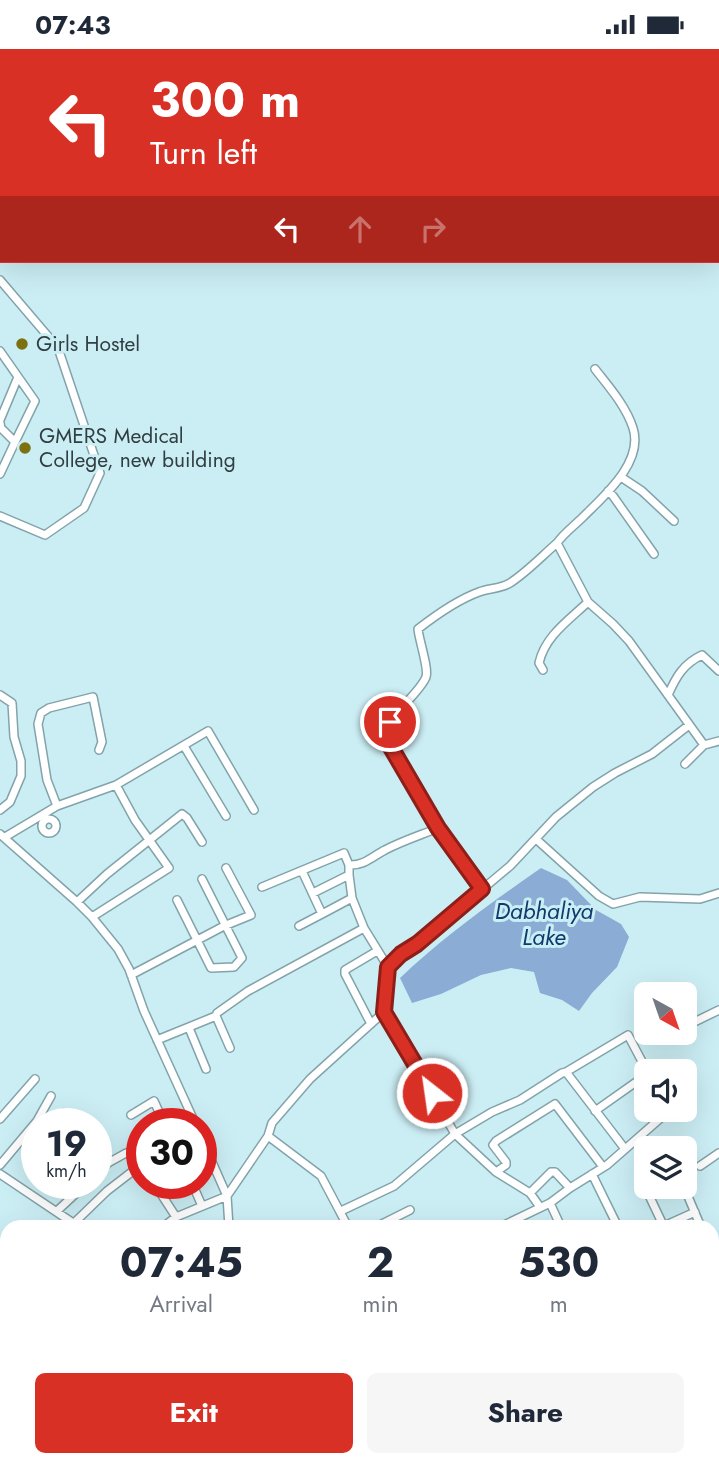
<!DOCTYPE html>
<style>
:root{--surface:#fff;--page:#f6f6f7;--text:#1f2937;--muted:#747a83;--accent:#d93025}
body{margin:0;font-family:Jost,sans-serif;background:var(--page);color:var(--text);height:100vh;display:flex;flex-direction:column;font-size:26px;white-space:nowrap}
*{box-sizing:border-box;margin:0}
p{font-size:23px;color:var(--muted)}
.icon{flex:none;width:38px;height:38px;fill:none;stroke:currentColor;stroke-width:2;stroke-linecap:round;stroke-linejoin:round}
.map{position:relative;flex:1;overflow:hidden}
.details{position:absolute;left:0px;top:1171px;width:719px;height:247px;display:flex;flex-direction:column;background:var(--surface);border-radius:21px 21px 0 0;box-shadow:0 7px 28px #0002}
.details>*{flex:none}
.guide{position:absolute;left:0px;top:0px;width:719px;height:214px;box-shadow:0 7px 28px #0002;background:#d93025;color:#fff;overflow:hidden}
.needle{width:46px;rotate:140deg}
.controls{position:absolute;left:634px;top:933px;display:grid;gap:14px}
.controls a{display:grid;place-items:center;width:63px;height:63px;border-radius:10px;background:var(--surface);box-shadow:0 7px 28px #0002;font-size:35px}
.speed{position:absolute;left:21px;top:1059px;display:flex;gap:14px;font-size:35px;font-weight:700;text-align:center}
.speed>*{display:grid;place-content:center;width:91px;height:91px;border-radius:50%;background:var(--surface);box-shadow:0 7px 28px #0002;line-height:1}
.speed small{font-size:18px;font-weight:400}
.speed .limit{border:10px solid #d22;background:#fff;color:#111}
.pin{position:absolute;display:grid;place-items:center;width:60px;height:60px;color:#fff;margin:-30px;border:4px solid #fff;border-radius:50%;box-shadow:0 2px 7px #0007}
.me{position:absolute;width:77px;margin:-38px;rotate:330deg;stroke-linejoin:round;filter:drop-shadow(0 0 5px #0008)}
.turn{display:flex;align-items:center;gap:24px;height:147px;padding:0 35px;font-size:32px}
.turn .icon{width:91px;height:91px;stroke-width:2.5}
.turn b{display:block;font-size:49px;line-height:60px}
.lanes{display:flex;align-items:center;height:66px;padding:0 35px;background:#0003;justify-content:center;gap:35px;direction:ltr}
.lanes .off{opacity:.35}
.eta{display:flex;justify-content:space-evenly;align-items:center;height:119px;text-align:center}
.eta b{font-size:42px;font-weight:700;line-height:49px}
.button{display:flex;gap:14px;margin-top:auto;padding:14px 35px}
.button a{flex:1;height:80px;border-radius:10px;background:var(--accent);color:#fff;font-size:28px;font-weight:700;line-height:80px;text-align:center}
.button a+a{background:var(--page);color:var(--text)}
.status{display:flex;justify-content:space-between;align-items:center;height:49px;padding:0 35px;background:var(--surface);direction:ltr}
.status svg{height:19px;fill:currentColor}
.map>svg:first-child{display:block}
.water{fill:#8bacd4}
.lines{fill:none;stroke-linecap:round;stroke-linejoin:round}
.minor-casing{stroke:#82a3a9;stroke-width:10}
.minor{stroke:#fff;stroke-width:7}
.route-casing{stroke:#8d1f18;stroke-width:18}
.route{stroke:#d93025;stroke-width:12}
.poi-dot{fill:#7d7010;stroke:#cbeef4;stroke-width:2.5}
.labels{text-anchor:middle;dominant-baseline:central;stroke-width:6;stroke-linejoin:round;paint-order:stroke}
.poi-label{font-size:21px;fill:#313f42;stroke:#cbeef4;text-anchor:start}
.water-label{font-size:23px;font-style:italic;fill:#0d3b6d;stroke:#cbeef4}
</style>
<div class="status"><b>07:43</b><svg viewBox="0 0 49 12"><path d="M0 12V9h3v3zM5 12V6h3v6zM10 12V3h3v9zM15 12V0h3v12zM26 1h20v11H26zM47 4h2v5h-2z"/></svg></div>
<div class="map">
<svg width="719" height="1416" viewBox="0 0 719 1416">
<rect width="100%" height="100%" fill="#cbeef4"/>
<path class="water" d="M541 819 567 831 596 861 621 875 629 888 617 918 592 944 579 962 562 951 540 944 534 923 511 919 481 926 441 945 412 954 400 929C443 888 492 853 541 819Z"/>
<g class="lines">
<defs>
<path id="minor" d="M0 231 58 299 100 424 84 459 45 486 0 467
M0 302 35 352 15 393
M0 371 18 328
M0 374 1 379 15 393 0 425
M621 428 642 442 674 472
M608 442 613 447 654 505
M557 494 588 553 613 575 629 592 704 696
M543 621 539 614C545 587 569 571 588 553
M0 646 12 654 14 688 21 712V727L10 753 0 761
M668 646C676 628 683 615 702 606L719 622
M184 697 226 767
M685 715 704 696 719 692
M57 757 47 731 38 675 41 664 49 659 93 648 102 693 99 701
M42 777a7 7 0 1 1 14 0a7 7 0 1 1-14 0Z
M0 785 77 853 92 868 118 900 129 920 144 962 195 1074
M5 788 57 757 116 736 208 682 254 761
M536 790 599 847 613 855 640 848 700 850 719 844
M349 826 352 849
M262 838 344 804 349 816C364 817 373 807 385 801 402 792 421 786 438 779
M482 840C465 816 383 702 387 679 388 668 420 644 426 628 429 620 419 591 418 580 436 566 457 551 479 543 489 539 500 540 510 534 527 523 542 507 557 494 564 484 574 477 583 468 604 447 644 413 633 379 626 357 609 338 595 320
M313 844 349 826V816
M177 851 211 919 234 918 242 909 202 830
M77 853 107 825 182 765 187 769 202 793
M92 868 169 819 135 771 116 736
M299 877 322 865 302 822
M364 879 388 918
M131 926 224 877 251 866 226 819
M216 967 230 999
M371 975 345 925V921L377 902
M684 978 719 961
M189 979 206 1020
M157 991 216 967 217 964 248 942 364 879 352 849 322 865
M566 1023 625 1100
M595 1062 646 1026
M131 1066 154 1052 164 1074
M0 1070 35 1030
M56 1074 64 1064 78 1074
M268 1087 321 1127 348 1178
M201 1088 227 1147 229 1178
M96 1098 108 1114
M0 1116 37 1072 51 1047
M700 1117 719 1104
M496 1123 506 1116V1113L493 1096 496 1092 555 1055 603 1118
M0 1125 79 1178
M96 1125 108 1114 126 1104 133 1106 142 1116
M592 1125 618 1178
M154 1134 176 1168
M192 1134 202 1157
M684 1138 701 1178
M646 1140 664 1178
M530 1144 551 1123H555L570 1139
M550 1154 561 1178
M540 1158 530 1144 496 1123 455 1085 384 963 388 918 401 905 417 895 510 817 556 768 593 738 615 724 652 705 689 676
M57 1162 87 1134
M341 1162 394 1137 455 1085 492 1063 520 1051 562 1024 566 1023 628 986 647 1022
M74 1174 107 1142 142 1115
M415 1176 417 1178
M664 1177 695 1163
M163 1178 176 1168 227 1147 268 1087 272 1074 310 1030 384 963
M376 1178 410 1161
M500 1178 550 1154 570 1139 607 1116 671 1060
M712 1207 719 1203
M0 1255 7 1251
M0 1268 7 1276
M712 1269 719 1265
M712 1309 719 1305
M0 1369 7 1365
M712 1406 719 1405
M312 1410 320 1416
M458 1410 459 1416
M167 1416 169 1410
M344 1416 348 1410
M528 1416 534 1410
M610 1416 616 1410
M681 1416V1410"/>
</defs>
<use href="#minor" class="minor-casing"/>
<use href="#minor" class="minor"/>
</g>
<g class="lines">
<defs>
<path id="route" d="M390 673 386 679 389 695 438 779 482 840 417 895 401 905 388 918 384 963 432 1044"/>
</defs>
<use href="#route" class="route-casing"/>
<use href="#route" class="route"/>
</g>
<g class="poi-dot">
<circle cx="22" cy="295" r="7"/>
<circle cx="25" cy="399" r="7"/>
</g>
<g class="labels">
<g class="poi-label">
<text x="36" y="295">Girls Hostel</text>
<text x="39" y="387">GMERS Medical<tspan x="39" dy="24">College, new building</tspan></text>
</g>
<g class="water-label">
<text x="544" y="862">Dabhaliya<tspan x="544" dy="26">Lake</tspan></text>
</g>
</g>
</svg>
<div class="controls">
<a><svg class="needle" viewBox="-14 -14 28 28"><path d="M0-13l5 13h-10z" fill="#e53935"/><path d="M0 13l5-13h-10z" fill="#747a83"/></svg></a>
<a><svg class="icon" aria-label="sound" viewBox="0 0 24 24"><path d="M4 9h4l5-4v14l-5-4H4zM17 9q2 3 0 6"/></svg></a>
<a><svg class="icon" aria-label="layers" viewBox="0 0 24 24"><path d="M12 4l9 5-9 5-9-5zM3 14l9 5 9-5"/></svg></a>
</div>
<div class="speed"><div>19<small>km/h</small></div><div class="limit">30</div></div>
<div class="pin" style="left:390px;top:673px;background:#d93025"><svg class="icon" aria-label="arrive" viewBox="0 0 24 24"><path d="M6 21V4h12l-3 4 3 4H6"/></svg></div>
<svg class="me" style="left:432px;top:1044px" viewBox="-20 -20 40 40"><circle r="17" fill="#d93025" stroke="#fff" stroke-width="3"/><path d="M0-11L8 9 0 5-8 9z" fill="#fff"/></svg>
<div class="guide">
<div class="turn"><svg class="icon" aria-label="left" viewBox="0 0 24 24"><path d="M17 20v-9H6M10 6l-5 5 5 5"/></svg><div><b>300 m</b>Turn left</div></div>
<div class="lanes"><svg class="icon" aria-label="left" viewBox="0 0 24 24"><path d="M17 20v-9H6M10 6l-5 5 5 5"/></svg><svg class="icon off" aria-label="ahead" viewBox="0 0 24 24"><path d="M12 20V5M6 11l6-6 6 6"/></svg><svg class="icon off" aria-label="right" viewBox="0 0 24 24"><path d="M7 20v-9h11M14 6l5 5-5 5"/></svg></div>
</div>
<section class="details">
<div class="eta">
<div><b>07:45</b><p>Arrival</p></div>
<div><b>2</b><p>min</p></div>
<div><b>530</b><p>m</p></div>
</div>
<div class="button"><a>Exit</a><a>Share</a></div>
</section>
</div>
